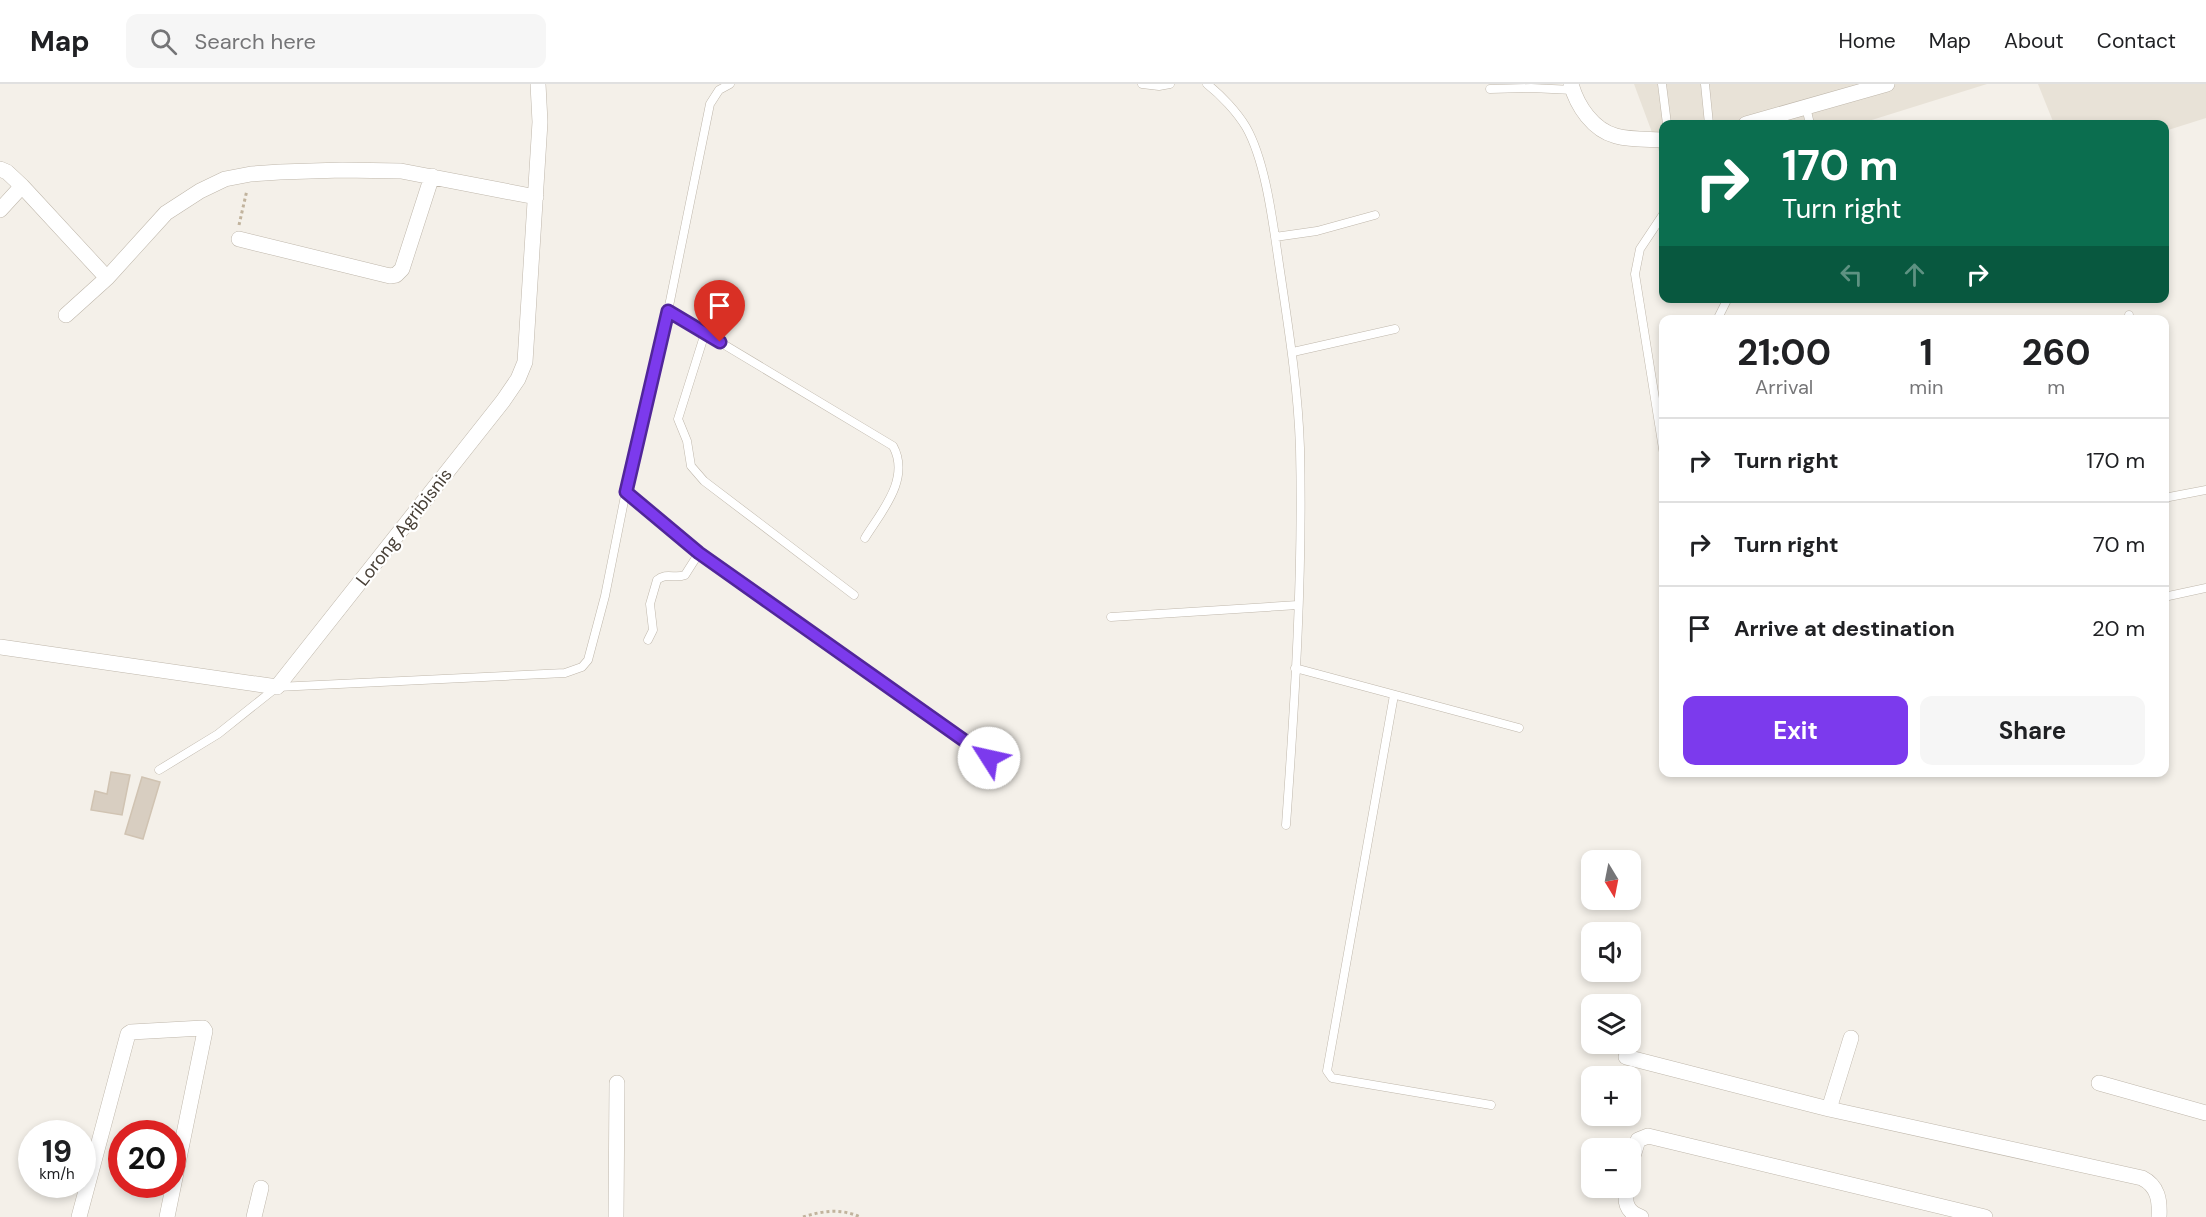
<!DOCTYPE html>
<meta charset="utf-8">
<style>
:root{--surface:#fff;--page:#f6f6f6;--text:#202124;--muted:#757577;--line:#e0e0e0;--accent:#7c3aed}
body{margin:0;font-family:"DM Sans",sans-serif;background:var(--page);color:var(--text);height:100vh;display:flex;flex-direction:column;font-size:22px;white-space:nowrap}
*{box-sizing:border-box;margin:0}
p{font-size:20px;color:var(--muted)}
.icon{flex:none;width:33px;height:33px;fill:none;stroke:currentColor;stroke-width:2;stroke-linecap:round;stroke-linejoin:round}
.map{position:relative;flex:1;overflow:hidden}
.sheet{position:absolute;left:1659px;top:231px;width:510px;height:462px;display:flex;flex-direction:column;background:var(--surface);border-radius:12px;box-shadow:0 3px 9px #0003}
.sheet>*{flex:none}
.top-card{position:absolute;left:1659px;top:36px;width:510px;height:183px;border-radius:12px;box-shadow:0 3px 9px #0003;background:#0b6e4f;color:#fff;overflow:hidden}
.needle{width:39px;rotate:170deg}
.tools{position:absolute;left:1581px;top:766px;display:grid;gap:12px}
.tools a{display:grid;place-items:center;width:60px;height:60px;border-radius:12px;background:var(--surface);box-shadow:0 3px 9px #0003;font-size:30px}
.speed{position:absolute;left:18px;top:1036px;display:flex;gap:12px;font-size:30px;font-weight:700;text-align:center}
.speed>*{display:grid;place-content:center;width:78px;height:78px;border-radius:50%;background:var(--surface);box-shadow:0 3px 9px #0003;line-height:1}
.speed small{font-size:15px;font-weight:400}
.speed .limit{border:9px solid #d22;background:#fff;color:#111}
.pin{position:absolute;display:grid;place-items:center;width:51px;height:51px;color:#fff;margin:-62px -26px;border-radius:50% 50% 50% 0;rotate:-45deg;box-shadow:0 0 6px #0007}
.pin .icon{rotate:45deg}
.me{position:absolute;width:66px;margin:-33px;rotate:305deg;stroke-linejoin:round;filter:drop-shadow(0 0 4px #0008)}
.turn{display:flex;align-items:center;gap:21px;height:126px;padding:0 24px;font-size:27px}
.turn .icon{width:78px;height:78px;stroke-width:2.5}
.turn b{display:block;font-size:42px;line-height:51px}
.lanes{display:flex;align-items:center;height:57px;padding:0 24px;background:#0003;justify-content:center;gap:30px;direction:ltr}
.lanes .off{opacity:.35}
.eta{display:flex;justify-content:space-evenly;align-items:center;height:102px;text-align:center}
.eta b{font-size:36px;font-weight:700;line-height:42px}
.button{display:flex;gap:12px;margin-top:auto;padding:12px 24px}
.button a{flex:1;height:69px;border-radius:12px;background:var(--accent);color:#fff;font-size:24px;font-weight:700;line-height:69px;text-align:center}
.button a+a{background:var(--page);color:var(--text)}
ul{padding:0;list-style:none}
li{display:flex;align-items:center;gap:18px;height:84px;padding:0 24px;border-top:2px solid var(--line)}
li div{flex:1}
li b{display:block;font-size:22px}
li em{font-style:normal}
header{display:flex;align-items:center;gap:36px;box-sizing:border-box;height:84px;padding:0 30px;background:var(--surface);border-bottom:2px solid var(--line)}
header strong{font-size:28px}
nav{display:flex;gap:33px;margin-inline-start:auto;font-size:21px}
.search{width:420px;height:54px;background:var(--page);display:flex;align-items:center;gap:15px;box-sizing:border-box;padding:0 21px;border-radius:12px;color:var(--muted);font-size:22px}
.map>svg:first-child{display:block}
.residential{fill:#e8e2d7}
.building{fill:#d8cec1;stroke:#d0c3b2;stroke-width:1.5}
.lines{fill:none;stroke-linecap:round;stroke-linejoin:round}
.service-casing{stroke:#bfb7ab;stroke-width:9}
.minor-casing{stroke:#bfb7ab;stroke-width:16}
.path{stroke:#c1b39d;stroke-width:3;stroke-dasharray:3 3;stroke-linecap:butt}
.service{stroke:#fff;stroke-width:8}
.minor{stroke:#fff;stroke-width:15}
.route-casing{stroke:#51269a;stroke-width:15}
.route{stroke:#7c3aed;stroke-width:10}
.labels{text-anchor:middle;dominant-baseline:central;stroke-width:4.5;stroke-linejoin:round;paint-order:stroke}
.street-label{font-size:18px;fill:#484037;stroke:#fff}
</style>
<header>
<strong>Map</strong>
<div class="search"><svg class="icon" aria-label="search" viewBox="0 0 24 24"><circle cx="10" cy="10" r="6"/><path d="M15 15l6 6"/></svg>Search here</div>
<nav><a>Home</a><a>Map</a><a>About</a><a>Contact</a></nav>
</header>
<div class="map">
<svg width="2206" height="1133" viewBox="0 0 2206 1133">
<rect width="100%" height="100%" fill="#f4f0e9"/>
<path class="residential" d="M1634 0H1987L1859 40H1664L1663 78Z
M2038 0H2206V34L2165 47 2164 40H2054Z"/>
<path class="building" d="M111 688 130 691 122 731 91 726 95 707 107 710Z
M142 693 160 698 143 755 125 750Z"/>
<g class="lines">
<defs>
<path id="service" d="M1142 0 1159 2 1170 0
M1207 0C1221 11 1237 28 1246 43 1266 78 1273 140 1279 180 1288 241 1298 302 1300 364 1303 490 1295 616 1286 741
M1662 0 1667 40
M1705 0 1709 40
M1490 5 1531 4 1573 6
M1806 23 1810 40
M1664 129 1640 165 1635 190 1664 371
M1275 153 1317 147 1375 131
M668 227 893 362C911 395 881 428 865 454
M2129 231V236
M1717 236 1728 214
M705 249 678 335 687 357 691 382 704 397 854 511
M1293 268 1395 245
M626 407 699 469 989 674
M2164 414 2206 406
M2164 513 2206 504
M1111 533 1298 521
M648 556 653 546 650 520 657 496C666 488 675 495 685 491L699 469
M1295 584 1519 644
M1394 611 1327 987 1332 994 1491 1021
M159 686 218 650 277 603 565 589 582 583 588 576 605 512 626 407 668 227 710 20 719 6 730 0"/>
<path id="minor" d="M1571 0C1577 22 1593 46 1616 52 1631 56 1648 55 1664 56
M1746 40 1887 0
M0 85 7 88 22 102 107 194
M0 126 22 102
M239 155 390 192 396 191 402 185 432 92
M66 231 107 194 166 129 200 107 225 95 251 90 280 88 342 86 401 87 536 113
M0 563 277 603 503 317 518 295 525 278 540 38 538 0
M1851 954 1829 1025 2142 1094C2158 1102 2160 1116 2159 1133
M1626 973 1829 1025
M2099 999 2206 1029
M1630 1082 1638 1056 1648 1052 1985 1133
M1627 1104C1624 1118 1626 1128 1641 1133
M79 1133 128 950 131 948 203 944 205 947 167 1133
M254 1133 261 1104
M616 1133 617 999"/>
</defs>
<use href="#service" class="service-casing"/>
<use href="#minor" class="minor-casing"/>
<path class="path" d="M239 141 247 106
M803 1133C822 1127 841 1124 860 1133"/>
<use href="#service" class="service"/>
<use href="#minor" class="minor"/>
</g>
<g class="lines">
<defs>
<path id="route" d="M720 258 668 227 626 408 699 469 989 674"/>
</defs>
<use href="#route" class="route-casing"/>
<use href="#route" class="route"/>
</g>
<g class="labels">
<g class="street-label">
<text transform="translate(404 443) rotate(-52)">Lorong Agribisnis</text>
</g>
</g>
</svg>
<div class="tools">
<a><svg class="needle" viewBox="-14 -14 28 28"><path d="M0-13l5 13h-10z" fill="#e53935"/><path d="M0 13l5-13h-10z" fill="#757577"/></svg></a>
<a><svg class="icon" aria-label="sound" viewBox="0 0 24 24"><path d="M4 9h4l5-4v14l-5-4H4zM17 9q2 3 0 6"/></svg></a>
<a><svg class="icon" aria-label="layers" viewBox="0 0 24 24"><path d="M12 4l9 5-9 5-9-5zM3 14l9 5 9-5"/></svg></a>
<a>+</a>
<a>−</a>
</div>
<div class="speed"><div>19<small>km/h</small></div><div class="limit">20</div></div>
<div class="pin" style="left:720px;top:258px;background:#d93025"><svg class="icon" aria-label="arrive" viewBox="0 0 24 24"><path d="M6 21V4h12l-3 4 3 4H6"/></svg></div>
<svg class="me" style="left:989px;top:674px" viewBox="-20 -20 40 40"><circle r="19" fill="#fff"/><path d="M0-13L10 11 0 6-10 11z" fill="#7c3aed"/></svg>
<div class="top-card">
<div class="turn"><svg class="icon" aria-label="right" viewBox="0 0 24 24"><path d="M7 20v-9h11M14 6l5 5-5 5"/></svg><div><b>170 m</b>Turn right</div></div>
<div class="lanes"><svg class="icon off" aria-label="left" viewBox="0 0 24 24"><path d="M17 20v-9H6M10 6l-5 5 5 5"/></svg><svg class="icon off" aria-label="ahead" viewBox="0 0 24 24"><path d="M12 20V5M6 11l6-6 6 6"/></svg><svg class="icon" aria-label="right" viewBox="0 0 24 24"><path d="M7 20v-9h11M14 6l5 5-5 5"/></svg></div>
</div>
<section class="sheet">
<div class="eta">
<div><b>21:00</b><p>Arrival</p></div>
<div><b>1</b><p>min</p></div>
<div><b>260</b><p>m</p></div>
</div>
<ul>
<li><svg class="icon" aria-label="right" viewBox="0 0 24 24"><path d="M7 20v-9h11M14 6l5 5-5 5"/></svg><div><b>Turn right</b></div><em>170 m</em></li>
<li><svg class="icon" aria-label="right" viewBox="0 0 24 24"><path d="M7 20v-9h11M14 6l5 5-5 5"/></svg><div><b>Turn right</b></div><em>70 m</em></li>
<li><svg class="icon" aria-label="arrive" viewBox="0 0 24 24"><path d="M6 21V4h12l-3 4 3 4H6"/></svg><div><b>Arrive at destination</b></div><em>20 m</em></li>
</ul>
<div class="button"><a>Exit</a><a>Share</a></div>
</section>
</div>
